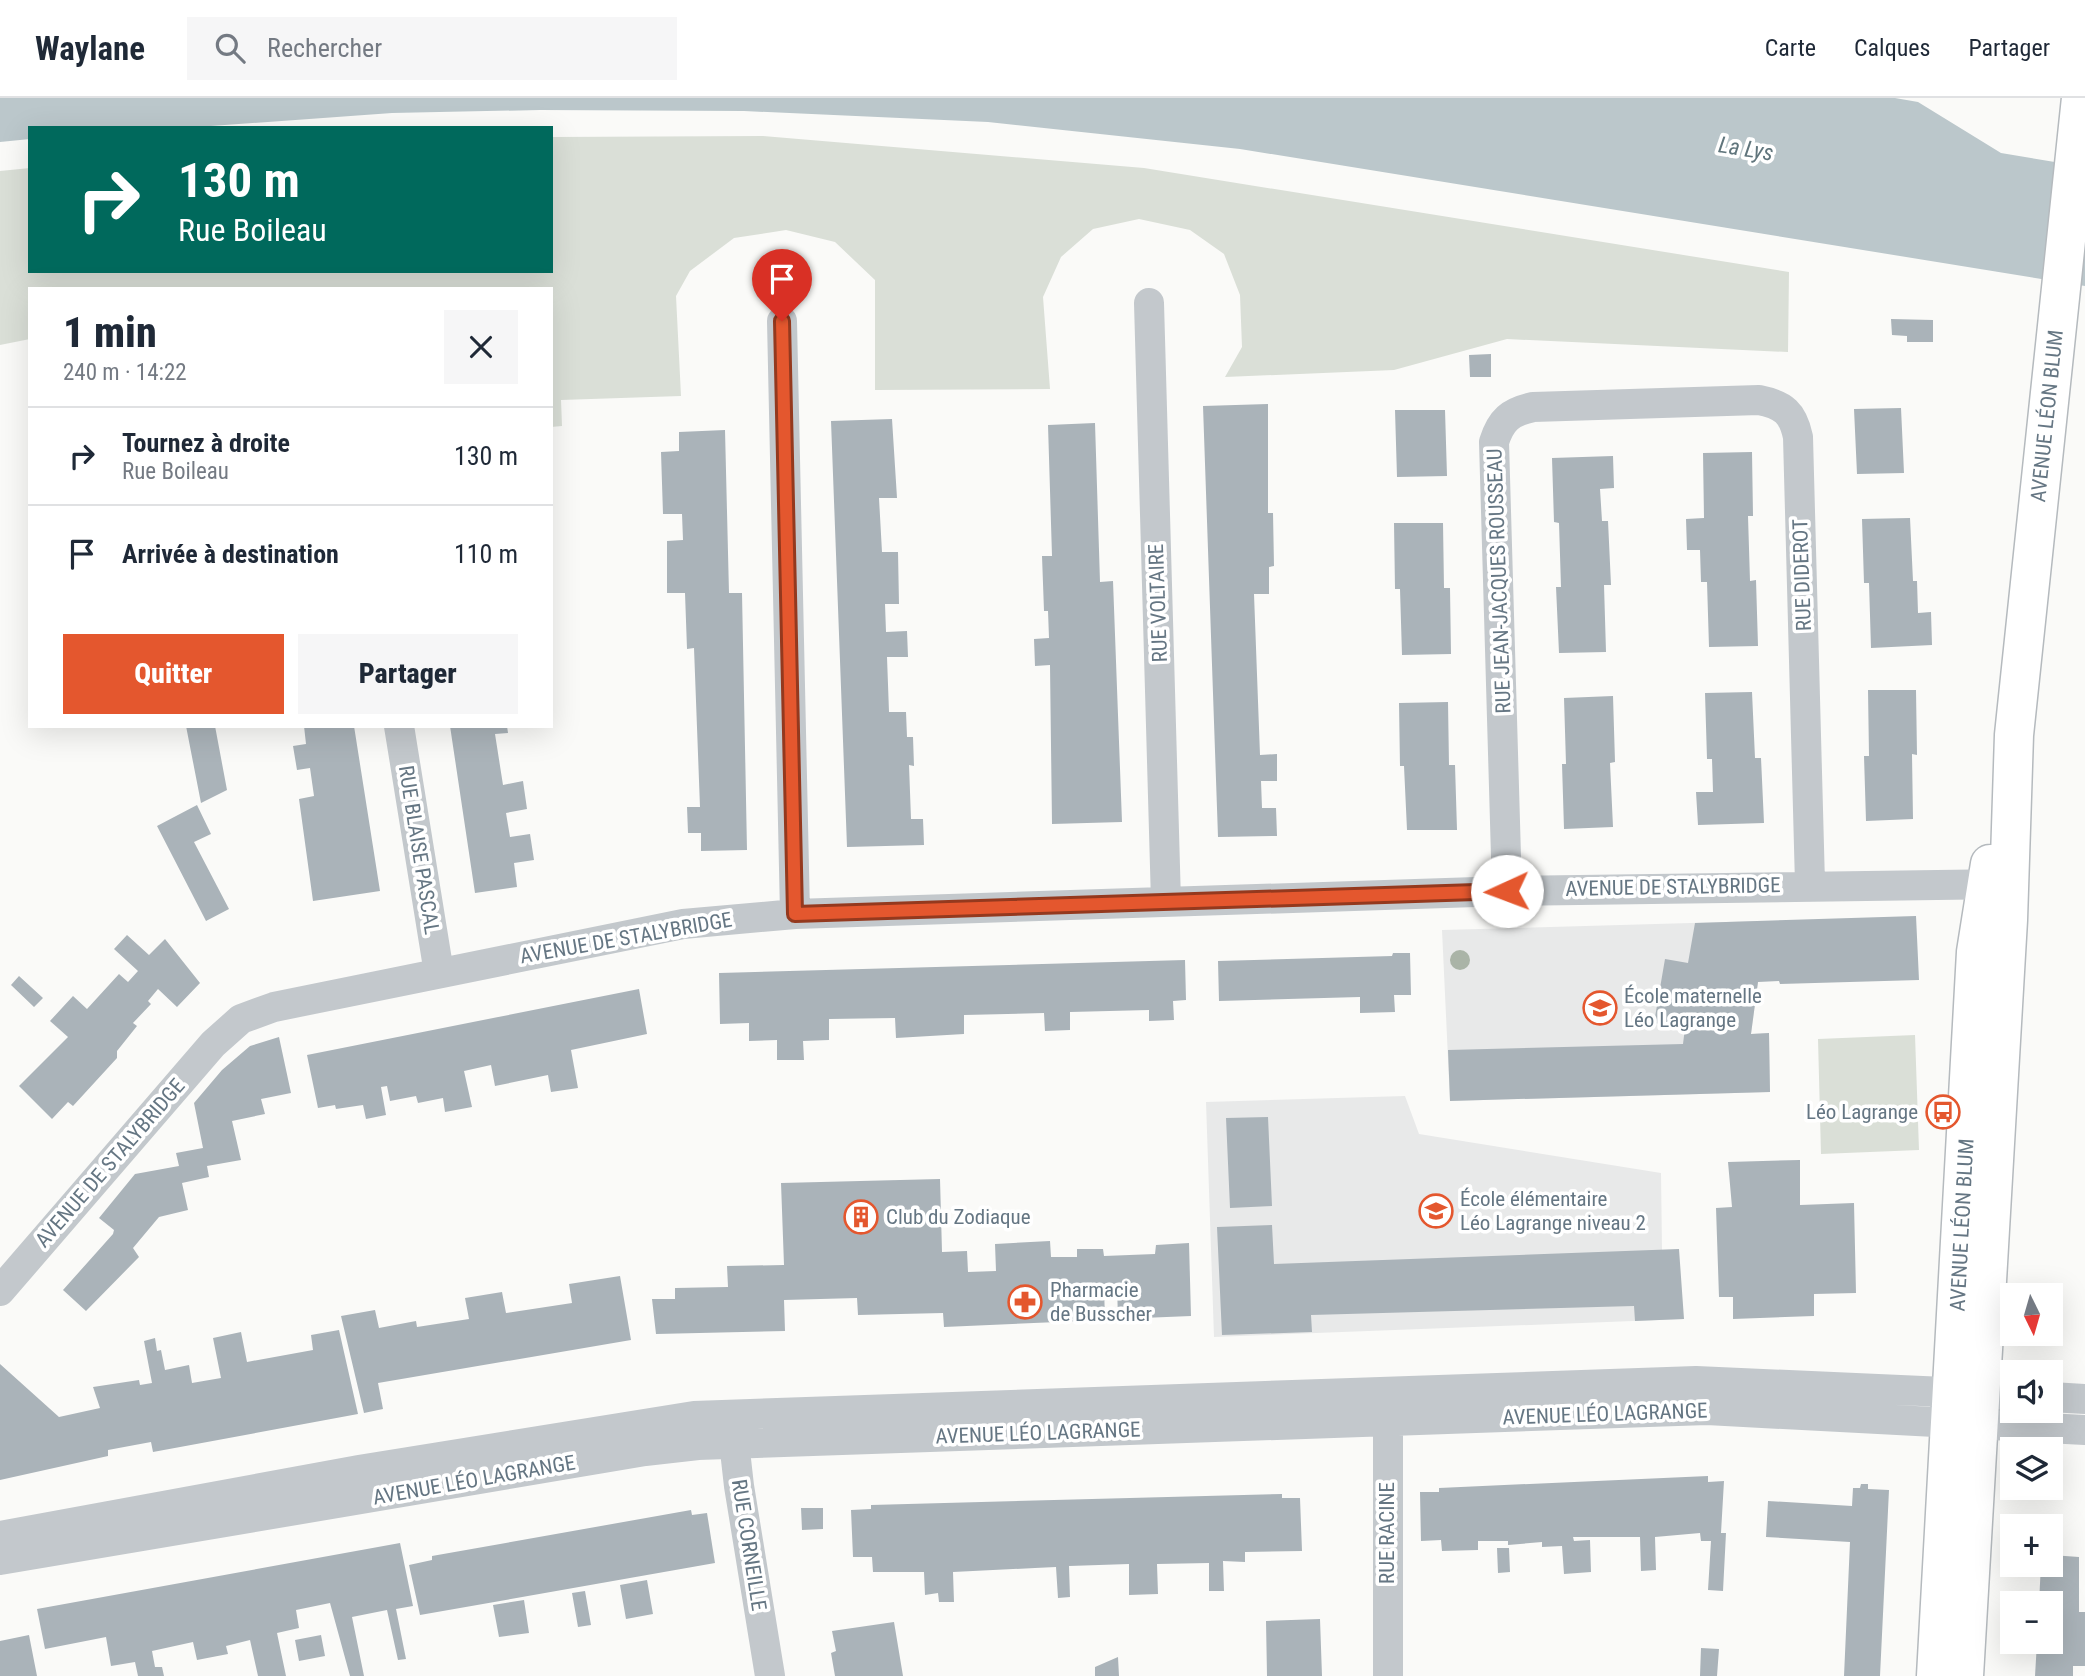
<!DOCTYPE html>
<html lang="fr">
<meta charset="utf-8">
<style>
:root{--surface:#fff;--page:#f6f6f7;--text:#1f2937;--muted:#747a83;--line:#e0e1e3;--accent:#e4572e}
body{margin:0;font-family:"Roboto Condensed",sans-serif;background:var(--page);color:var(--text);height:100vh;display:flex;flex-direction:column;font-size:26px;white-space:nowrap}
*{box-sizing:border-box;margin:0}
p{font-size:23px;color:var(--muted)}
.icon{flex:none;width:38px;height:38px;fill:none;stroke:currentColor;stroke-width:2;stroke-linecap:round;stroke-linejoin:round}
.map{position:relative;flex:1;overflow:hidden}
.drawer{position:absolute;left:28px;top:189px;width:525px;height:441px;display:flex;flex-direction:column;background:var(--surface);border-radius:0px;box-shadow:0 7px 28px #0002}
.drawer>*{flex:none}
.banner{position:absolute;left:28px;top:28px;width:525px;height:147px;border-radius:0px;box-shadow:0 7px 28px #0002;background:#00695c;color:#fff;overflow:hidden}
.needle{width:46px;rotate:175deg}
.fabs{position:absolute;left:2000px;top:1185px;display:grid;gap:14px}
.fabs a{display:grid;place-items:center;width:63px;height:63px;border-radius:0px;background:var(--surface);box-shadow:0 7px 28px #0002;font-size:35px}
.pin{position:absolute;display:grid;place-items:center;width:60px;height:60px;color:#fff;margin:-72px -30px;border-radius:50% 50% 50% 0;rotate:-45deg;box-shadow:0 0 7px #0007}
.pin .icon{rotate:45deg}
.me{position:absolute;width:77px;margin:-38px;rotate:268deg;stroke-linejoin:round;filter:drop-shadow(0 0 5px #0008)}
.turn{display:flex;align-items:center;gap:24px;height:147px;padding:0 35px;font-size:32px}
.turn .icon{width:91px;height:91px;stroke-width:2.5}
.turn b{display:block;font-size:49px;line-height:60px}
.round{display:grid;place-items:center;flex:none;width:74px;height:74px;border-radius:0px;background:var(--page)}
.overview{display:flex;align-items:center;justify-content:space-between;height:119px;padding:0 35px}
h1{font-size:42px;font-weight:800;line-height:52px}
.primary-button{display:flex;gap:14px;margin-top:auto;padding:14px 35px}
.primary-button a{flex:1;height:80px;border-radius:0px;background:var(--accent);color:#fff;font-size:28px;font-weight:800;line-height:80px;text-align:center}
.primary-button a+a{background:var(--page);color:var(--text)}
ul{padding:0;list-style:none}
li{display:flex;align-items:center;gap:21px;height:98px;padding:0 35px;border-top:2px solid var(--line)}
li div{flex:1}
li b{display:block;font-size:26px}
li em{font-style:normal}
header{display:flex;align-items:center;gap:42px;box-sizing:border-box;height:98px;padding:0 35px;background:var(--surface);border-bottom:2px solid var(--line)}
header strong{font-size:33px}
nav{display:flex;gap:38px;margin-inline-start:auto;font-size:24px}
.search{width:490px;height:63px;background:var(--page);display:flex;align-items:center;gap:18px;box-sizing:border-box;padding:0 24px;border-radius:0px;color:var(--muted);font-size:26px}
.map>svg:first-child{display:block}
.built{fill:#e8e9e9}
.green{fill:#dadfd7}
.water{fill:#bbc7cb}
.building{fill:#aab3b9}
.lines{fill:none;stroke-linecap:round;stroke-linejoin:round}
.primary-casing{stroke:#b5babe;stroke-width:41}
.minor{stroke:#c3c8cc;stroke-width:30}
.primary{stroke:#fff;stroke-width:38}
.tree{fill:#aab4a7}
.route-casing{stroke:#94391e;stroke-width:18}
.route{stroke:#e4572e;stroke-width:12}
.labels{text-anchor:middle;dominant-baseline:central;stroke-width:7;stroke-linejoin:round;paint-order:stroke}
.street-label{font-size:21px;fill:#657683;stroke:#fff}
.poi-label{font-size:21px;fill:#657683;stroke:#fff;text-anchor:start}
.water-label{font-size:23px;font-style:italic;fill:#60757c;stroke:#fff}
</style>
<header>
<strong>Waylane</strong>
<div class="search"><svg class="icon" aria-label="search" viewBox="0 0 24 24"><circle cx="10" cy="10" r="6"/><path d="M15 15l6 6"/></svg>Rechercher</div>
<nav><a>Carte</a><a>Calques</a><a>Partager</a></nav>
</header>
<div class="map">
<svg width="2085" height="1578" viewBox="0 0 2085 1578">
<rect width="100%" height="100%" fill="#fafaf8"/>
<path class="built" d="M1761 823 1758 884 1751 936 1769 935 1770 994 1450 1003 1442 832Z
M1405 998 1419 1036 1661 1075 1662 1152 1684 1221 1214 1239 1206 1004Z"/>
<path class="green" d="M763 38 1144 70 1789 174 1788 254 1507 241 1394 272 1225 279 1242 249 1240 197 1224 156 1190 132 1139 121 1093 131 1061 159 1043 199 1050 291 875 292V182L835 144 786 132 734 140 690 173 676 198 681 298 561 302 562 328 551 329V191H30V241L0 247V73L30 70V173H551V39Z
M1915 937 1919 1052 1821 1056 1818 941Z"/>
<path class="water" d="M0 0H1895L1918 4 2001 55 2085 69V188L1240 51 988 24 744 13 540 12 392 15 183 30H30V41L0 44Z"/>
<path class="building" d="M1891 221 1933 222V244H1907V238L1892 237Z
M1491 256V279H1470L1469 257Z
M1268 306V415H1273L1274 468 1269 469V496H1254L1260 657 1277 656V683H1261L1262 710H1276L1277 738 1218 739 1203 308Z
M1901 310 1904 375 1857 376 1854 311Z
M1395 312H1445L1447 378 1397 379Z
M892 321 897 400H879L882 454H898L899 506H885L886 534 907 533 908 559H887L889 614H906L907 639H913L914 668 909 667 911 721H923L924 747 847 749 831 323Z
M1095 325 1100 484 1113 483 1122 724 1052 726 1050 567 1035 568 1034 541 1049 540 1048 513H1044L1042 458H1052L1048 327Z
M725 332 729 495H742L747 752 701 753V735H688L687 709H700L694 550 687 551 685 495H667V443L683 442 682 416H663L661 354 679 353V334Z
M1752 354 1753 418H1748L1750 483 1756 482 1758 548 1709 549 1707 484H1701L1700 452H1687L1686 421 1704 420 1703 355Z
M1613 358 1614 390 1600 391 1602 423H1608L1611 487H1604L1606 554 1559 555 1556 489H1561L1559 425 1554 424 1552 360Z
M1910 420 1913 483H1917L1918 515 1931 514 1932 547 1871 550 1869 485H1864L1862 421Z
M1394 425H1443L1444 490H1450L1451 556 1402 557 1400 491H1395Z
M1868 592H1916L1917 657 1912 656 1913 721 1866 723 1864 658H1869Z
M1752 594 1755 660H1761L1764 725 1698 727 1696 694H1713L1712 661H1707L1705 595Z
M1613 598 1615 664 1610 665 1613 729 1564 731 1562 666H1566L1564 600Z
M1448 604 1449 667H1455L1457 732H1407L1404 668H1400L1399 605Z
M186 628H215L227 692 201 705Z
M304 628H354L380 793 313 803 299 701 314 698 310 670 297 672 293 648 306 646Z
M450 628H507L508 635 495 636 503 687 523 683 527 711 506 715 510 739 530 736 534 762 514 765 517 789 475 795Z
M197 707 211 736 194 744 229 811 206 823 157 728Z
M1916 818 1919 882 1780 886 1779 883 1758 884 1751 936 1769 935 1770 994 1450 1003 1448 952 1683 946 1685 930 1654 925 1665 861 1688 865 1695 825Z
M127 837 149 857 165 841 200 885 177 909 158 891 148 903 151 906 133 925 137 928 117 953V960L73 1008 68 1004 52 1021 19 988 68 939 50 923 73 898 87 911 119 876 128 884 138 873 114 851Z
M1393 855H1410L1411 897H1394L1395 914 1360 915V899L1219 903 1218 863 1392 858Z
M1185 862 1186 902 1173 903 1174 922 1149 923V912L1070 914V932L1045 933 1044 915 964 917V936L896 940 895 920 829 921V942L803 943 804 962H777V942L749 943V925L720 926 719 875Z
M19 878 43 900 34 909 11 887Z
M639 891 647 936 571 952 578 990 551 994 548 977 495 988 491 967 464 973 472 1009 445 1014 443 1000 418 1005 416 998 390 1003 387 988 381 989 386 1017 366 1021 363 1007 336 1011 335 1007 318 1010 307 957Z
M279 939 291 995 261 1001 265 1016 232 1023 241 1062 207 1068 209 1079 182 1085 188 1112 159 1119 133 1150 139 1159 86 1213 63 1192 113 1136 114 1132 99 1120 135 1076 179 1068 176 1055 203 1050 194 1005 222 972 250 948Z
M1268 1019 1272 1108 1230 1110 1226 1020Z
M1800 1062V1107L1854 1105 1856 1195 1814 1196V1218L1733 1221V1199H1719L1716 1110 1732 1109 1728 1064Z
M940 1081 942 1154 967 1153 968 1174 996 1173 995 1146 1050 1143 1051 1159H1077V1151H1103L1104 1158 1155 1156 1156 1147 1189 1145 1191 1218 1118 1221 1117 1188 1104 1189 1105 1222 944 1229 943 1215 858 1217 857 1200 784 1202 785 1233 656 1236 652 1201H675V1190L728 1189 727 1168 784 1167 781 1085Z
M1272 1127 1274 1166 1679 1151 1684 1221 1635 1223 1634 1208 1311 1217 1312 1234 1222 1237 1217 1129Z
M620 1178 631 1242 378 1285 383 1311 364 1315 341 1218 375 1212 379 1230 416 1223 417 1229 469 1221 465 1200 502 1194 506 1215 572 1205 569 1186Z
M339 1232 358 1316 153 1354 151 1344 108 1352V1358L0 1382V1266L59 1319 100 1310 93 1289 139 1282 140 1287 152 1285 144 1243 155 1240 157 1253 161 1252 165 1272 189 1267 192 1285 221 1280 213 1240 241 1234 247 1264 313 1252 311 1237Z
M1708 1378V1384L1724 1383 1721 1435H1726L1723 1493 1708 1492 1711 1443H1701L1700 1435 1655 1439 1656 1472 1641 1473 1640 1439H1573L1574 1443 1590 1442 1591 1474 1564 1476 1562 1448 1542 1449V1444L1508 1447V1443H1478V1452L1442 1453 1441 1442 1421 1443 1420 1394H1439V1390Z
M1861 1386H1868V1391L1889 1392 1880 1578H1844L1850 1444 1766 1439 1768 1403 1852 1408 1853 1390H1860Z
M1282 1396V1400H1300L1302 1453 1245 1454V1464L1223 1463 1224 1493H1209V1465L1157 1466 1158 1496 1129 1497V1466L1069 1468 1070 1499 1058 1500 1056 1469 1035 1470 953 1474 954 1504H939L938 1495 925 1497 924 1474H873L872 1459H853L851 1412 871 1411V1407Z
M801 1410H823V1431L802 1432Z
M691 1412 692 1417 707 1415 715 1465 420 1517 409 1467 432 1462V1458Z
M400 1445 413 1508 396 1511 406 1561 398 1562 387 1512 352 1519 364 1578H350L330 1505 296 1512 299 1530 277 1535 286 1578H258L250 1542 226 1548 228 1556 197 1562 193 1544 152 1553 155 1569H162L164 1578H138L135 1564 111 1568 106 1539 45 1551 37 1511Z
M1497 1450H1509L1510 1474 1498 1475Z
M2051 1457 2079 1459V1514H2085V1568H2073V1578H2035L2037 1544H2051V1505H2039L2041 1466H2051Z
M647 1482 653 1516 626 1521 620 1487Z
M585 1493 591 1527 578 1529 572 1495Z
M524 1502 529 1535 499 1539 493 1507Z
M1320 1521 1322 1578H1267L1266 1523Z
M894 1524 903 1578H835L831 1555 836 1553 832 1533Z
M29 1537 37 1578H0V1543Z
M321 1537 325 1558 299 1563 295 1542Z
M1701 1550 1719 1551 1717 1578H1700Z
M1118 1559 1119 1578H1095V1569Z"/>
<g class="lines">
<defs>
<path id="primary" d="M1936 1578 1976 854 1990 766
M1964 1578 2008 822 2014 637 2081 0"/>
</defs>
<use href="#primary" class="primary-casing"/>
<path class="minor" d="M1149 205 1166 804
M782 223 795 816
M399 628 439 875
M1507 793 1494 344C1501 322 1510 314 1533 309L1759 302C1784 307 1793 315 1798 339L1810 786
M0 1193 213 946 241 921 274 909 683 826 795 816 1507 793 2008 786
M2051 1299 2085 1301
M1388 1303V1578
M732 1326 739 1388 770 1578
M0 1438 359 1372 694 1318 1696 1283 2012 1297
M0 1462 645 1353 698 1347 1707 1312 2085 1332"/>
<use href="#primary" class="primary"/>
</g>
<circle class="tree" cx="1460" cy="862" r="10"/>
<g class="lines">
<defs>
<path id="route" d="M782 223 795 816 1507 793"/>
</defs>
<use href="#route" class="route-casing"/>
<use href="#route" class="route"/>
</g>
<defs>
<symbol id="school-ring" viewBox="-11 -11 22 22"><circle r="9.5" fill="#fff" stroke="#e4572e" stroke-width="1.5"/><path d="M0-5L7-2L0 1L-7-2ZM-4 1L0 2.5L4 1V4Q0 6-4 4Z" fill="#e4572e"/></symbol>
<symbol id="bus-ring" viewBox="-11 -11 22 22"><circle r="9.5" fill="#fff" stroke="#e4572e" stroke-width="1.5"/><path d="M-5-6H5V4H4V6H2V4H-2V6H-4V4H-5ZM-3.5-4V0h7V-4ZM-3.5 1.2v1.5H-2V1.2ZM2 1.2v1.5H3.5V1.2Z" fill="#e4572e"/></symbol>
<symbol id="building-ring" viewBox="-11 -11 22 22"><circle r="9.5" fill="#fff" stroke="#e4572e" stroke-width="1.5"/><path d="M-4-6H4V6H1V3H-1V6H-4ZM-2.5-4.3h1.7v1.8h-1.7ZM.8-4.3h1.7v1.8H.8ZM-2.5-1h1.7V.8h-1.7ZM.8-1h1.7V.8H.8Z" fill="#e4572e"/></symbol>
<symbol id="pharmacy-ring" viewBox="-11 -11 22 22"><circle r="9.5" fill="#fff" stroke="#e4572e" stroke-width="1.5"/><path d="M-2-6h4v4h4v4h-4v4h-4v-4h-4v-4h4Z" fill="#e4572e"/></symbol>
</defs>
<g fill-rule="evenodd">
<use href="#school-ring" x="1581" y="891" width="38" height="38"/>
<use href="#bus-ring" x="1924" y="995" width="38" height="38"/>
<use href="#school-ring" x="1417" y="1094" width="38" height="38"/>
<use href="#building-ring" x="842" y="1100" width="38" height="38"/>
<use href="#pharmacy-ring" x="1006" y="1185" width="38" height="38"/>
</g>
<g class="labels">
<g class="street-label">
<text transform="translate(2047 318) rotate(-84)">AVENUE LÉON BLUM</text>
<text transform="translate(1802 477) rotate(-92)">RUE DIDEROT</text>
<text transform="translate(1499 483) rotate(-92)">RUE JEAN-JACQUES ROUSSEAU</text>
<text transform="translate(1158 505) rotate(-92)">RUE VOLTAIRE</text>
<text transform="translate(419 752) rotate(81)">RUE BLAISE PASCAL</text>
<text transform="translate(1673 789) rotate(-1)">AVENUE DE STALYBRIDGE</text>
<text transform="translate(626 840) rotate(-10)">AVENUE DE STALYBRIDGE</text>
<text transform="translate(110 1065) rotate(-49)">AVENUE DE STALYBRIDGE</text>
<text transform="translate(1962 1127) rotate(-87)">AVENUE LÉON BLUM</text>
<text transform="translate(1605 1316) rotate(-2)">AVENUE LÉO LAGRANGE</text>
<text transform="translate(1038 1335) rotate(-2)">AVENUE LÉO LAGRANGE</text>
<text transform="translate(474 1382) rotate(-10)">AVENUE LÉO LAGRANGE</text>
<text transform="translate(1387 1435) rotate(-90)">RUE RACINE</text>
<text transform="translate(749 1447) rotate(81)">RUE CORNEILLE</text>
</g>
<g class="poi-label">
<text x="1624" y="898">École maternelle<tspan x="1624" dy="24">Léo Lagrange</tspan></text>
<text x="1918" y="1014" text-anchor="end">Léo Lagrange</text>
<text x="1460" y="1101">École élémentaire<tspan x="1460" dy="24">Léo Lagrange niveau 2</tspan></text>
<text x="886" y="1119">Club du Zodiaque</text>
<text x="1050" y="1192">Pharmacie<tspan x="1050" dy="24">de Busscher</tspan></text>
</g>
<g class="water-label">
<text transform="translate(1746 51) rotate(9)">La Lys</text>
</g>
</g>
</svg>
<div class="fabs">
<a><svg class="needle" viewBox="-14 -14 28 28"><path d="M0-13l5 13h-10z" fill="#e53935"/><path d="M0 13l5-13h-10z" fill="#747a83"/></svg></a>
<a><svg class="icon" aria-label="sound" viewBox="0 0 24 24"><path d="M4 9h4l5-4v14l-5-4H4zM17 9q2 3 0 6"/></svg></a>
<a><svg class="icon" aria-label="layers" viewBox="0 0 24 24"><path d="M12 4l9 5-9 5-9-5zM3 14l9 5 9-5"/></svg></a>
<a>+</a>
<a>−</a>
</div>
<div class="pin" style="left:782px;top:223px;background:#d93025"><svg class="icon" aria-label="arrive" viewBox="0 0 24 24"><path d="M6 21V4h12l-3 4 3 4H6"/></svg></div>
<svg class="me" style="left:1507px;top:793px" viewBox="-20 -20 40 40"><circle r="19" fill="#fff"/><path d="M0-13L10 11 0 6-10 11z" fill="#e4572e"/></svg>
<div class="banner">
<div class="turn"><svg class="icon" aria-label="right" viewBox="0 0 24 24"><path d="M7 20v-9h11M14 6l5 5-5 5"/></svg><div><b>130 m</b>Rue Boileau</div></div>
</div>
<section class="drawer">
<div class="overview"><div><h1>1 min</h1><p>240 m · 14:22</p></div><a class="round"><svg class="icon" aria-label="close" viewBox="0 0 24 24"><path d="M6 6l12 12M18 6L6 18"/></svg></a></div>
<ul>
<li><svg class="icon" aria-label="right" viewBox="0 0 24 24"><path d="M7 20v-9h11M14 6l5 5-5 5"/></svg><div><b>Tournez à droite</b><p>Rue Boileau</p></div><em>130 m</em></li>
<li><svg class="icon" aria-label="arrive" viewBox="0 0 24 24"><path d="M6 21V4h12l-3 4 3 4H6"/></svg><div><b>Arrivée à destination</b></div><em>110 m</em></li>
</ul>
<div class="primary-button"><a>Quitter</a><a>Partager</a></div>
</section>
</div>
